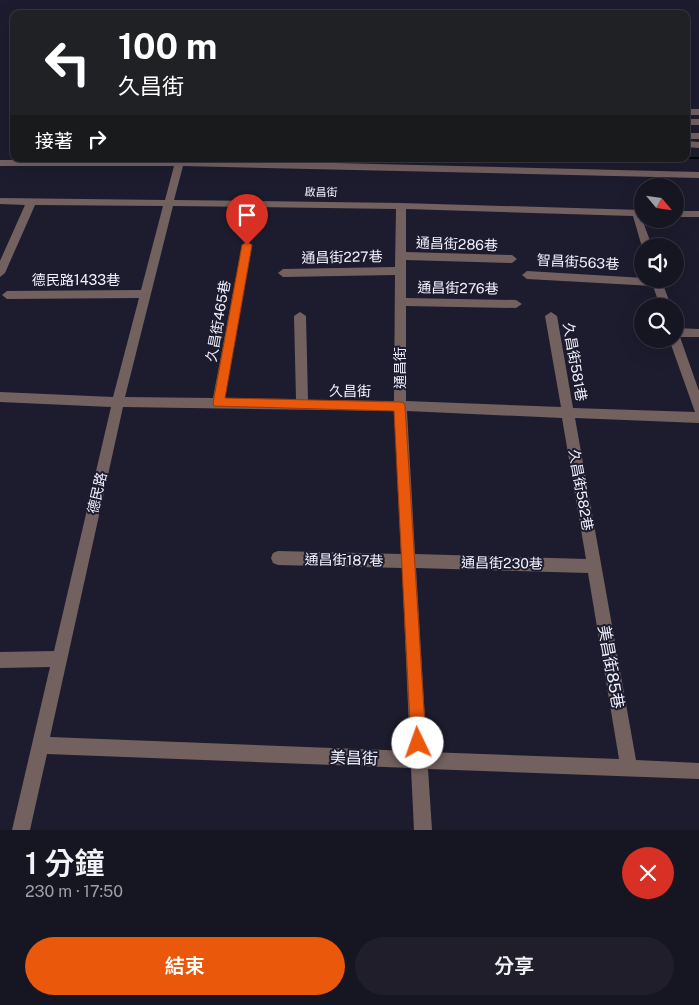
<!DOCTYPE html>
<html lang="zh-TW">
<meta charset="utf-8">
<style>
:root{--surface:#161522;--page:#1f1e2a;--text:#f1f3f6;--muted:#9e9fa5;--line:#353440;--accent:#ea580c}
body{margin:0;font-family:"Public Sans","Noto Sans TC",sans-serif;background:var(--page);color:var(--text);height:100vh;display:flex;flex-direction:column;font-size:19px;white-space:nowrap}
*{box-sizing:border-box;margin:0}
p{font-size:16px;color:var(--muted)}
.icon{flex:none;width:28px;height:28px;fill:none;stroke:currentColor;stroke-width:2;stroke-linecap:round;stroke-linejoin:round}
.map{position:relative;height:830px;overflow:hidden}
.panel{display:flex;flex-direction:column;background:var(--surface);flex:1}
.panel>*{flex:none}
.hud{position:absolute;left:10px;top:10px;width:680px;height:152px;border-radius:10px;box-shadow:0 5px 20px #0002,0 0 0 1px var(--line);background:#202124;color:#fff;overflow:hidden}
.needle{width:32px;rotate:119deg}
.controls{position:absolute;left:634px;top:178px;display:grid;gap:10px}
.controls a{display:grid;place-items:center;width:50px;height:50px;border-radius:50%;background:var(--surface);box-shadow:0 5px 20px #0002,0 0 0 1px var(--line);font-size:25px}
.pin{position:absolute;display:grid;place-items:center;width:42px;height:42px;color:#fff;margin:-51px -21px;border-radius:50% 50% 50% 0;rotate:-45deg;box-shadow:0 0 5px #0007}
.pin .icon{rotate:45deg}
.me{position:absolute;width:55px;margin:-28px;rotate:357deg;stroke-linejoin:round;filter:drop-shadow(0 0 4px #0008)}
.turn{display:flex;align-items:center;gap:18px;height:105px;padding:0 25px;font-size:22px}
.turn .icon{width:65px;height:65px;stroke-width:2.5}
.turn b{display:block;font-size:35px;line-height:42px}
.then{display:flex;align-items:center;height:48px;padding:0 25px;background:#0003;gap:10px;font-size:19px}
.round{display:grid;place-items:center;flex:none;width:52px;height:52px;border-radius:26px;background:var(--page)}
.summary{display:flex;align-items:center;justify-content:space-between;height:85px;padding:0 25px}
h1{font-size:30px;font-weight:600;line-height:38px}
.button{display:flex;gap:10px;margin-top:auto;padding:10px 25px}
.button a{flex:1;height:58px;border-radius:30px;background:var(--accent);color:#fff;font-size:20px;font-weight:600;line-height:58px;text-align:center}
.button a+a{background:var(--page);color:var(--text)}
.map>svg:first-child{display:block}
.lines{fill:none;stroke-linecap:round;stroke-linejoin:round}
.stream{fill:#00090a;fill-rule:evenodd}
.minor{fill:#736160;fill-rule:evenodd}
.route{fill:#ea580c;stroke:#983908}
.labels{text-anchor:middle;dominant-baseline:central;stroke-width:4;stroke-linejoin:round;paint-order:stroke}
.far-street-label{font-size:11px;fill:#f1f1fe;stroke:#1d1c2e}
.street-label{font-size:14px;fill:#f1f1fe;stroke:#1d1c2e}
.near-street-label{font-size:16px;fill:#f1f1fe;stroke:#1d1c2e}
</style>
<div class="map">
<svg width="699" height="830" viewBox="0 0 699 830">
<rect width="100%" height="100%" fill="#1d1c2e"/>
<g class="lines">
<path class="stream" d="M686 157H699V159H684H686Z"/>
<path class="minor" d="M686 109H699V115H686Z
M686 119H699V125H686Z
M686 133H699V139H686Z
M686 141 699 142V148L686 147Z
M176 159 699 172V178L183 166 174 200 401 203 642 210V219L652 246 642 247 633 216 406 209V252L512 255 517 259 512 263 406 260V298L516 300 522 304 516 308 406 306V401L561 407 545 316 551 312 557 316 573 408 695 412 669 339H675V328L699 329V337H680L699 391V423L575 418 636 760 699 763V779L428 769 432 830H414L411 768 47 754 30 830H12L50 667 0 668V652L54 651 111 407 0 402V392L113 397 139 298 7 299 2 295 7 291 141 290 163 206 35 205 5 273 0 277V261L25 205 0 204V198L165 200 174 166H0V160ZM173 206 396 209 395 267 283 269 278 273 283 277 395 275 394 401 308 400 306 316 300 312 294 316 296 399 225 398 252 245 247 241 242 245 213 398 125 397ZM123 407 394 411 401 554 278 551 273 553 271 558 273 563 278 565 402 568 410 751 50 737ZM407 411 562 418 586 559 415 554ZM416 568 588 573 619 759 427 752Z
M675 211H699V217H675Z
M527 271 661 279 671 306H660L653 286 527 279 522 275Z"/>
</g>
<path class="route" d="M247 242 252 245 225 398 400 402 404 403 405 406 426 743 424 748 418 750 413 748 411 743 394 411 214 406 213 403 242 245Z"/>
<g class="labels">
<g class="far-street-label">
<text transform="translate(321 192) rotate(1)">啟昌街</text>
</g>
<g class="street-label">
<text transform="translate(457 244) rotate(2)">通昌街286巷</text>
<text transform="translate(342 257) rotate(-1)">通昌街227巷</text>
<text transform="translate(578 262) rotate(3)">智昌街563巷</text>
<text x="76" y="280">德民路1433巷</text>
<text transform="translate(458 288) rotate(1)">通昌街276巷</text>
<text transform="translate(218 321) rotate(-80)">久昌街465巷</text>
<text transform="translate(575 362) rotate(80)">久昌街581巷</text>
<text transform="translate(400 368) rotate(-90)">通昌街</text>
<text transform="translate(350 391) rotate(1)">久昌街</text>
<text transform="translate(581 490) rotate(80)">久昌街582巷</text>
<text transform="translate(97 493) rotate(-77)">德民路</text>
<text transform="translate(344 560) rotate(1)">通昌街187巷</text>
<text transform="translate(502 563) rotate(1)">通昌街230巷</text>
</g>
<g class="near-street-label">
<text transform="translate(611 667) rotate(80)">美昌街85巷</text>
<text transform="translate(354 758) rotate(2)">美昌街</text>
</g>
</g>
</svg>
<div class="controls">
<a><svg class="needle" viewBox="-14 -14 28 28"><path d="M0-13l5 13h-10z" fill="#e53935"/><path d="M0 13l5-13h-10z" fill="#9e9fa5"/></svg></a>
<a><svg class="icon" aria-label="sound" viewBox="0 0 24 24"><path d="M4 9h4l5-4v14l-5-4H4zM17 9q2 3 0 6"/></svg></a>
<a><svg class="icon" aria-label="search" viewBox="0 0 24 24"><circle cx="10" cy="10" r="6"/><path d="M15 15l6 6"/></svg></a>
</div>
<div class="pin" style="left:247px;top:245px;background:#d93025"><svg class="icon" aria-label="arrive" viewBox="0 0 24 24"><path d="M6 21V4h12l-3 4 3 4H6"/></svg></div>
<svg class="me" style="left:418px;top:743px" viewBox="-20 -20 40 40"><circle r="19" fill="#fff"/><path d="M0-13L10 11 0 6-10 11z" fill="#ea580c"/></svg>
<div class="hud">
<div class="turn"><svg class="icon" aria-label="left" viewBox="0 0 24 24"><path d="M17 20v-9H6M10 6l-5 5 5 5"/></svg><div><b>100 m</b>久昌街</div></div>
<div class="then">接著<svg class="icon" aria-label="right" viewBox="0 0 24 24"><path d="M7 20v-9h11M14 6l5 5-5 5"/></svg></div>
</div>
</div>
<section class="panel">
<div class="summary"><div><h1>1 分鐘</h1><p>230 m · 17:50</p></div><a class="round" style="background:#d93025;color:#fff"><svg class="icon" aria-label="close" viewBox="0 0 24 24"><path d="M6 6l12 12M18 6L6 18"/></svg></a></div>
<div class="button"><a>結束</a><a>分享</a></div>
</section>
